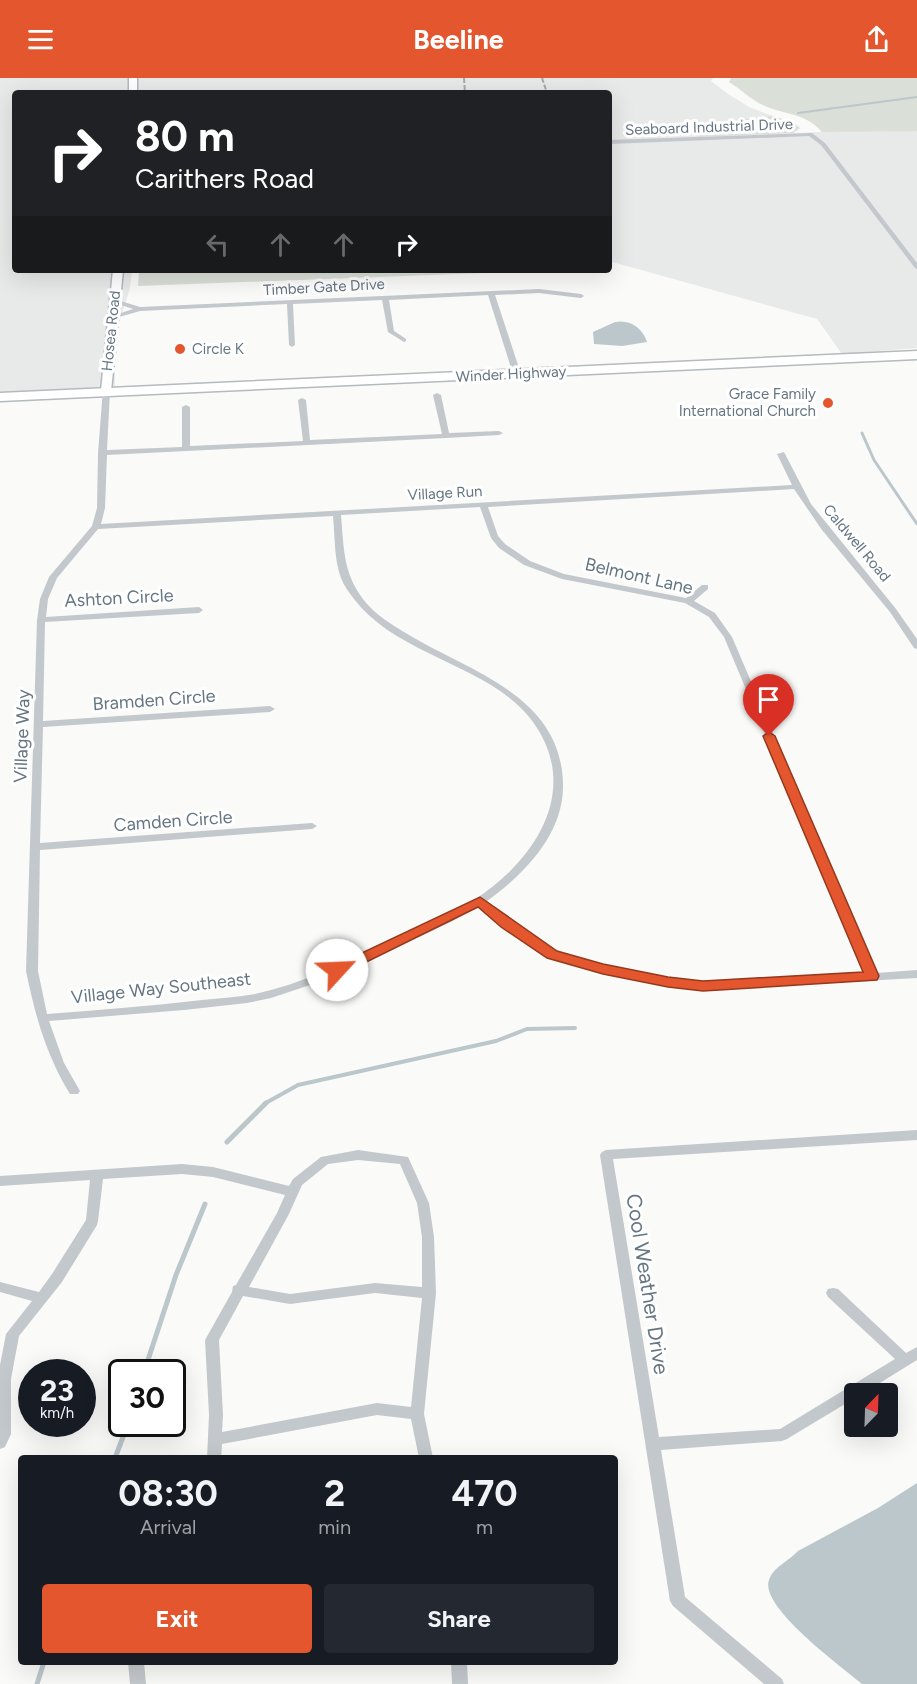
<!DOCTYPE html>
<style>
:root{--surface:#171b24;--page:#242831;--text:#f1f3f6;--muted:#9ea1a6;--accent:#e4572e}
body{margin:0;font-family:Figtree,sans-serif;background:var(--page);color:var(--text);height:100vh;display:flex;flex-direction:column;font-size:22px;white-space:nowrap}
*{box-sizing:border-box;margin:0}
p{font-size:20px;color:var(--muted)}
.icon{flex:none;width:33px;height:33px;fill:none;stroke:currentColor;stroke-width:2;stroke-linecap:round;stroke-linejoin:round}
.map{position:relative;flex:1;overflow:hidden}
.side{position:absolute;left:18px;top:1377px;width:600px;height:210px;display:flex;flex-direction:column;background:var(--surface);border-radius:6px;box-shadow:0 6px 24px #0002}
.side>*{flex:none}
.top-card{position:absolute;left:12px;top:12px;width:600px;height:183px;border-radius:6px;box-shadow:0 6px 24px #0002;background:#202124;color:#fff;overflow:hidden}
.needle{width:39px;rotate:23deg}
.tools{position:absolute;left:844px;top:1305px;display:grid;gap:12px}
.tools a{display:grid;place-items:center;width:54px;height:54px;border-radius:6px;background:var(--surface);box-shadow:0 6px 24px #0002;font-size:30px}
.speed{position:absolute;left:18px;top:1281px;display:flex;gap:12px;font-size:30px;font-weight:700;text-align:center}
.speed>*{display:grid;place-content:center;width:78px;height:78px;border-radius:50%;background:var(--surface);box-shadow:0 6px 24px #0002;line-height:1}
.speed small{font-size:15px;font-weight:400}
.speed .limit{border:3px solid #111;border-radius:9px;background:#fff;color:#111}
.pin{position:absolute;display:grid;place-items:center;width:51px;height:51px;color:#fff;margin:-62px -26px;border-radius:50% 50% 50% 0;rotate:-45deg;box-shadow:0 0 6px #0007}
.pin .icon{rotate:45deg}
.me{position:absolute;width:66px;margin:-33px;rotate:65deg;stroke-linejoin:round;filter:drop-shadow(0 0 4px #0008)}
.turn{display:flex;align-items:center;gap:21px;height:126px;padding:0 24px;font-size:27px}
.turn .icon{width:78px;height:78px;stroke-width:2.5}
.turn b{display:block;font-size:42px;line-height:51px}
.lanes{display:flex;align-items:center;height:57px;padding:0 24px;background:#0003;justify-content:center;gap:30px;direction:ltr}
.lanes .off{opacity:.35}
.eta{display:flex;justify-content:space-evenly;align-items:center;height:102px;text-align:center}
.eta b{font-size:36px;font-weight:700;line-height:42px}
.cta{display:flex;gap:12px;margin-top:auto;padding:12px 24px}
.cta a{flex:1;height:69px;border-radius:6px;background:var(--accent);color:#fff;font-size:24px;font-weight:700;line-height:69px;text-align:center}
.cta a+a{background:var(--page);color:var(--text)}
header{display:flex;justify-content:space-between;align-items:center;height:78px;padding:0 24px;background:var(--accent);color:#fff;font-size:27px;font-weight:700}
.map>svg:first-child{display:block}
.built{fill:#e8e9e9}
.green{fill:#dadfd7}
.water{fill:#bbc7cb}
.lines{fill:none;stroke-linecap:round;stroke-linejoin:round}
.stream-far3{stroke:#bbc7cb;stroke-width:2}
.stream-far2{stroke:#bbc7cb;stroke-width:3}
.stream-far1{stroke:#bbc7cb;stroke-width:4}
.stream{stroke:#bbc7cb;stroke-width:5}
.secondary-casing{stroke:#b3babf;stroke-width:3}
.primary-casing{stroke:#b5babe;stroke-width:3}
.street{fill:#c3c8cc;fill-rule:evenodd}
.secondary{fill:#fff;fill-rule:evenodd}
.primary{fill:#fff;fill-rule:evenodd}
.rail{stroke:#a2aab0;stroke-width:2;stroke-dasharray:5 2;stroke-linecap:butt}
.route{fill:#e4572e;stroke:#94391e;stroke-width:1.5}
.poi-dot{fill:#e4572e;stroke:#fff;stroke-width:2}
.labels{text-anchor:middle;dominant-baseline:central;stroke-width:6;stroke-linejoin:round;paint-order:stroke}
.far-street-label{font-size:15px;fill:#657683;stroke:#fff}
.far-poi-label{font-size:15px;fill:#657683;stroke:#fff;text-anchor:start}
.street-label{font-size:18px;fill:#657683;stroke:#fff}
.near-street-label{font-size:21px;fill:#657683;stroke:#fff}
</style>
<header><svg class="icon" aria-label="menu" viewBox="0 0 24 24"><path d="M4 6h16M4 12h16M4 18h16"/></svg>Beeline<svg class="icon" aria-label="share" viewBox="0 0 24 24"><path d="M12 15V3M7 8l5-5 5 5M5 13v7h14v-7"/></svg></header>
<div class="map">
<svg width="917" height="1606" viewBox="0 0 917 1606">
<rect width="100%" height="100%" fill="#fafaf8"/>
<path class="built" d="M0 0H713L711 3 728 16 749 29 773 38 691 48 697 59 844 53H917V270L842 276 817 241 609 183V15H15V192H132L130 210 115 258V309L0 314Z"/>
<path class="green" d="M731 0H917V53L822 54C805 33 779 37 757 24 747 18 739 10 729 4Z
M773 38 792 44 800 50 793 55 697 59 691 48Z
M139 192H565L138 208Z"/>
<path class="water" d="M615 244C631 241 643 251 647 264L622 268 594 266 593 254Z
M917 1405V1606H862C842 1589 759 1529 769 1502 773 1489 789 1483 798 1473L878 1430Z"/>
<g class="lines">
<path class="stream-far3" d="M798 35 917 19"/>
<path class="stream-far2" d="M862 355 874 382 917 446"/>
<path class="stream-far1" d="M264 1026 298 1007 496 963 527 951 575 950"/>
<path class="stream" d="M227 1064 266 1025
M144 1294 176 1197 205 1126
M115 1380 128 1346
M37 1606 44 1584"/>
<defs>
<path id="secondary" d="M129 0H137V15H129Z
M113 192H123L111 313 106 316 101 313Z"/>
<path id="primary" d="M917 273V281L0 323V315Z"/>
</defs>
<use href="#secondary" class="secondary-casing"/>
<use href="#primary" class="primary-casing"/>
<path class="street" d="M812 55 825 65 917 185V191L915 190 821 67 809 58 609 66V62Z
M539 211 581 216 584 218 581 220 539 215 495 217 521 296 517 298 513 296 488 217 389 222 394 253 406 261V263L404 264 388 254 382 222 293 226 295 267 292 269 289 267 287 226 140 233 112 241 109 239 133 231 112 224 111 223 114 221 140 229Z
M103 311 110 313 107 372 182 369V329L186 327 190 329V368L303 363 298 322 302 320 306 322 310 362 442 356 433 317 437 315 441 317 449 355 499 353 503 355 499 357 446 360 107 377 105 430 101 446 792 407 777 376 784 374 811 426 896 531 917 561V571L914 570 890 534 822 452 794 411 488 429 498 458 505 466 530 483 564 496 686 520 702 507H708V511L694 523 715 535 732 559 876 895 917 892V900L703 912 668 908 603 895 548 880 502 849 479 828 451 844 345 893 310 907 271 920 247 925 184 932 49 943 64 985 80 1013 78 1016H70C46 977 35 937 26 893L37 542 40 521 49 499 92 448 97 430 98 375ZM480 429 491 460 499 470 524 487 562 501 685 525 709 539 724 559 865 895 703 904 668 900 603 887 556 874 510 843 487 823C523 797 562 758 563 710 564 617 469 594 404 554 391 546 378 538 368 527 343 499 344 472 341 437ZM333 438C335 459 334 481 341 500 344 508 349 514 354 521 398 579 492 587 533 644 582 712 535 783 474 822 446 840 415 851 386 865 344 885 301 906 255 916 238 919 220 920 202 922 150 928 99 932 47 936L38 893 40 772 312 751 317 748 312 745 40 765 43 649 270 634 275 631 270 628 43 643 45 544 199 535 203 532 199 529 46 539 48 521 57 500 98 451Z
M917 1052V1062L613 1081 659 1359 780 1351 895 1281 828 1219 826 1215 828 1211 833 1210 838 1211 906 1275 917 1269V1282L862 1316H855V1320L787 1361 782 1363 661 1372 685 1519 782 1601 784 1606H764L673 1528 670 1523 600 1077 602 1074 606 1072Z
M358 1072 408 1079 429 1125 434 1159 436 1215 424 1336 433 1380H419L411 1341 377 1337 222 1366 221 1380H207L209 1337 205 1262 232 1214 233 1208 236 1207 277 1135 285 1117 213 1099 182 1096 103 1101 98 1143 97 1147 62 1204 19 1258 11 1301V1356L5 1369 0 1371V1287L6 1256 32 1223 0 1214V1204L39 1214 52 1196 86 1142 90 1102 0 1108V1098L182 1086 213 1089 289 1108 293 1101 321 1079ZM358 1082 400 1086 417 1125 422 1159V1209L375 1205 290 1216 249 1209 289 1136 302 1107 328 1086ZM375 1215 422 1220 411 1329 377 1325 222 1354 223 1337 219 1262 243 1218 290 1226Z
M128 1584H144L146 1606H130Z
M451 1584H467L468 1606H452Z"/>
<use href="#secondary" class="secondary"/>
<use href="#primary" class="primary"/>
<path class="rail" d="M464 0 465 15
M542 0 547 15"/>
</g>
<path class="route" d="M769 654 775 658 879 898 877 902 703 913 668 909 603 896 547 880 501 849 478 829 342 896H332L330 892 332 889 480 819 557 873 603 886 668 899 703 903 863 894 763 658Z"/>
<g class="poi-dot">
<circle cx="180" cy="271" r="6"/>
<circle cx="828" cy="325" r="6"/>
</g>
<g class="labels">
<g class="far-street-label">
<text transform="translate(709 49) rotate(-2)">Seaboard Industrial Drive</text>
<text transform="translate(324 209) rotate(-3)">Timber Gate Drive</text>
<text transform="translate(111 253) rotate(-84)">Hosea Road</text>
<text transform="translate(511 296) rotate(-3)">Winder Highway</text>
<text transform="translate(445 415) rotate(-3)">Village Run</text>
<text transform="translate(857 465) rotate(50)">Caldwell Road</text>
</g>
<g class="far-poi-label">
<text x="192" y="271">Circle K</text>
<text x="816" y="316" text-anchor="end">Grace Family<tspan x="816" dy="17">International Church</tspan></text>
</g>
<g class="street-label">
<text transform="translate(639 498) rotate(13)">Belmont Lane</text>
<text transform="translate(119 520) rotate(-3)">Ashton Circle</text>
<text transform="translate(154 622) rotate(-4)">Bramden Circle</text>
<text transform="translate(22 658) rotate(-88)">Village Way</text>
<text transform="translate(173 743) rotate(-4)">Camden Circle</text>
<text transform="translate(161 910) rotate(-6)">Village Way Southeast</text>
</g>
<g class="near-street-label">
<text transform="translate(648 1206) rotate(81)">Cool Weather Drive</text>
</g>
</g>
</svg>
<div class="tools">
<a><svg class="needle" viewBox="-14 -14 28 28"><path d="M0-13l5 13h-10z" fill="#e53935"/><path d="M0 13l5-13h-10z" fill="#9ea1a6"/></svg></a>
</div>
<div class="speed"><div>23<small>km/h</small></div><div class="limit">30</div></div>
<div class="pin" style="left:769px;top:658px;background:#d93025"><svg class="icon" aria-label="arrive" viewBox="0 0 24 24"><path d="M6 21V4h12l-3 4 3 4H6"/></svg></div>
<svg class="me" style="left:337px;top:892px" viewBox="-20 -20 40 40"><circle r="19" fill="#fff"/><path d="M0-13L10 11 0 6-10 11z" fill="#e4572e"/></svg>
<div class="top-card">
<div class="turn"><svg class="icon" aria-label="right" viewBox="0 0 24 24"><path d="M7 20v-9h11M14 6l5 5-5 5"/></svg><div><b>80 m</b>Carithers Road</div></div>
<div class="lanes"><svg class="icon off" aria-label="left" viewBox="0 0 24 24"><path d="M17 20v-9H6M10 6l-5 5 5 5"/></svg><svg class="icon off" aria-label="ahead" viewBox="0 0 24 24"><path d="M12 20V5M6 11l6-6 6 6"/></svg><svg class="icon off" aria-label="ahead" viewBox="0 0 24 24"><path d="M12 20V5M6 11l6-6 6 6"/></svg><svg class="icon" aria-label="right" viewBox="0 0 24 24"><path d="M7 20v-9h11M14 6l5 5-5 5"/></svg></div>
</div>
<section class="side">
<div class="eta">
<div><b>08:30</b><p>Arrival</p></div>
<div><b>2</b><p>min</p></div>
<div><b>470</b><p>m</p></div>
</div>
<div class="cta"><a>Exit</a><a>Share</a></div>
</section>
</div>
